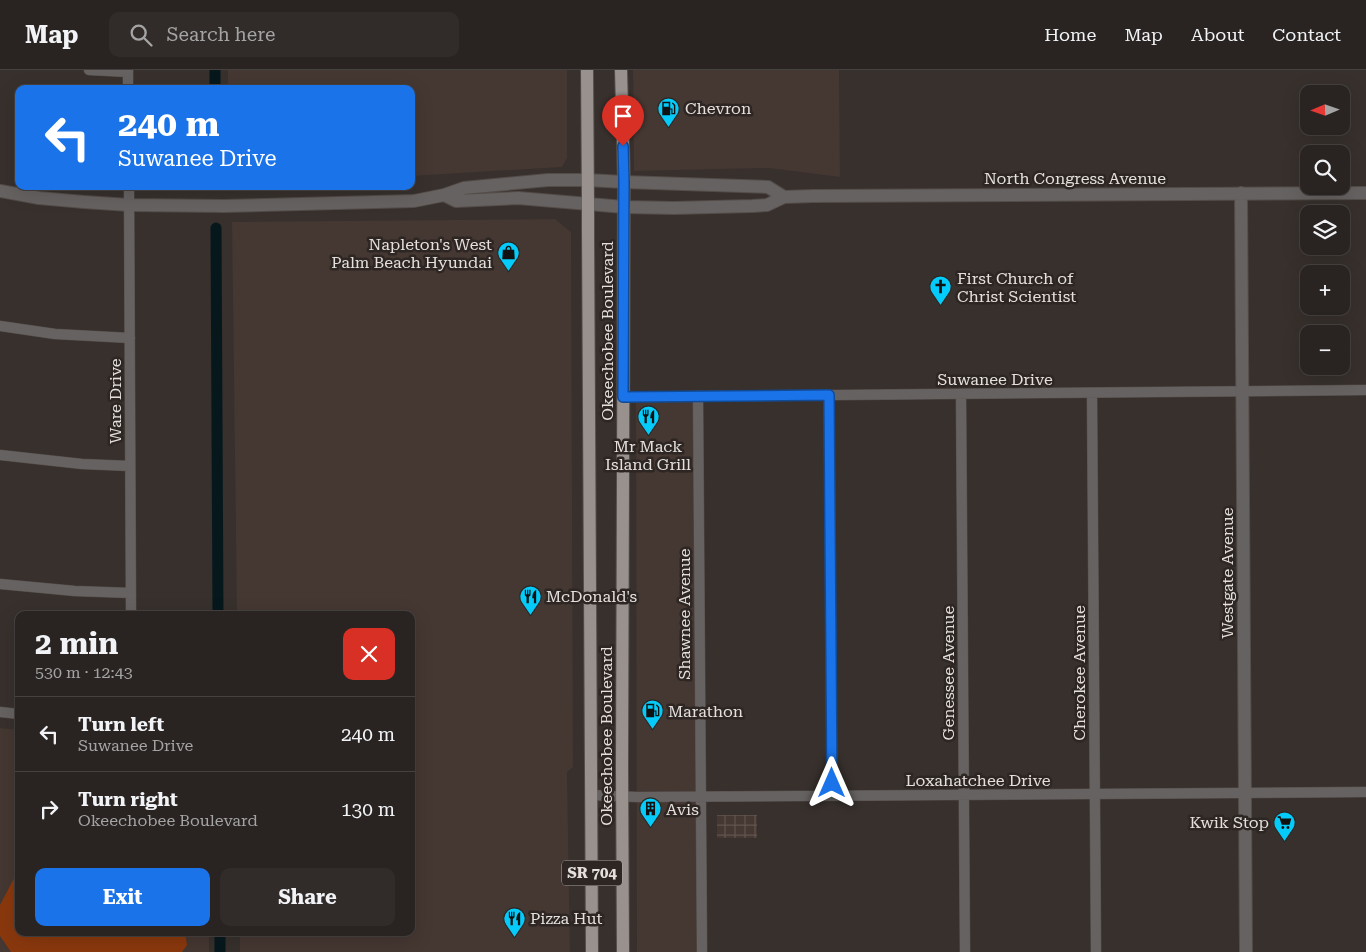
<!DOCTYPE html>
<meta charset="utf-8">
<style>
:root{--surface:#292422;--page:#312c2a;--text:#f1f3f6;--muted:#a5a4a5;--line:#454140;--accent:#1a73e8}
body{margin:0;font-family:"Roboto Serif",serif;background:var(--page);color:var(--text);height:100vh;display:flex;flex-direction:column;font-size:19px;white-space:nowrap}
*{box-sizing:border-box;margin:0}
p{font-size:16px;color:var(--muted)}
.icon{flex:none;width:28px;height:28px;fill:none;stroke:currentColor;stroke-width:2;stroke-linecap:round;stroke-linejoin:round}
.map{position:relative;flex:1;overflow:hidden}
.drawer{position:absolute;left:15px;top:541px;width:400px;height:325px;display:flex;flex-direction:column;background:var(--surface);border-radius:10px;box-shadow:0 5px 20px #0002,0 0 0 1px var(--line)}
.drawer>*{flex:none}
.hud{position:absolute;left:15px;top:15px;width:400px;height:105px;border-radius:10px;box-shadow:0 5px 20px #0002,0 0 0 1px var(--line);background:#1a73e8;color:#fff;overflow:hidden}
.needle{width:32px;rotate:268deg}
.buttons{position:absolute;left:1300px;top:15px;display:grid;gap:10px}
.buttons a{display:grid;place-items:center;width:50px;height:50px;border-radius:10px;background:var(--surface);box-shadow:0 5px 20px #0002,0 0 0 1px var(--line);font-size:25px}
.pin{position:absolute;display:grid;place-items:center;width:42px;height:42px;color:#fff;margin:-51px -21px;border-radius:50% 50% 50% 0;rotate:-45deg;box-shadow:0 0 5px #0007}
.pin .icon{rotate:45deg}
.me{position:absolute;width:55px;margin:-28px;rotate:0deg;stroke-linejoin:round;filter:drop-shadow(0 0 4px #0008)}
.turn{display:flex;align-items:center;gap:18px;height:105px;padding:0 20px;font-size:22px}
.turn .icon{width:65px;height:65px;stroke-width:2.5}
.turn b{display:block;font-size:35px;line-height:42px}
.round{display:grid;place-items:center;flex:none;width:52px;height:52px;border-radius:10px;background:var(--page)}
.headline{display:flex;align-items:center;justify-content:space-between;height:85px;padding:0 20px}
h1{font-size:30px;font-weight:700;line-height:38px}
.action{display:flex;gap:10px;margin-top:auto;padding:10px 20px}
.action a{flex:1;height:58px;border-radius:10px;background:var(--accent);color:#fff;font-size:20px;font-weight:700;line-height:58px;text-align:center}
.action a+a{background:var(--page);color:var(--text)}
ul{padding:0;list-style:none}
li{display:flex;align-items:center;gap:15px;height:75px;padding:0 20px;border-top:1px solid var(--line)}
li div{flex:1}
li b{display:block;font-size:19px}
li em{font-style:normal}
header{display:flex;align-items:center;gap:30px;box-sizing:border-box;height:70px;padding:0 25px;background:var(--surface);border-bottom:1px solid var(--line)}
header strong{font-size:24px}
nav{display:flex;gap:28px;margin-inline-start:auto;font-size:18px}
.search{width:350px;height:45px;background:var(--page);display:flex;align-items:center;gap:12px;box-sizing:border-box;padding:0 18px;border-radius:10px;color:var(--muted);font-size:19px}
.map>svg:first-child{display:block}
.built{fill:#453732}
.industrial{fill:url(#industrial-grid)}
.garden{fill:#8a380d}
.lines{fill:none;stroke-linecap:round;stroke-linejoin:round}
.canal{stroke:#07181d;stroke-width:11}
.minor-casing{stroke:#534c49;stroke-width:11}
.tertiary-casing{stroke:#534c49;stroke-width:14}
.primary-casing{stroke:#534c49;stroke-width:14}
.minor{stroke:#666261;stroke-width:10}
.tertiary{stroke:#666261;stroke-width:12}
.primary{stroke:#99918e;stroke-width:12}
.route-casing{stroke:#114b97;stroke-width:12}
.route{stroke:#1a73e8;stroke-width:9}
.labels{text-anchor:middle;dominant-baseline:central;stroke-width:5;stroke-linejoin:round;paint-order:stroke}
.shield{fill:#2d2623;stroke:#aea8a6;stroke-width:1}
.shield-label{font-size:15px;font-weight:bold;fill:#e5e0de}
.poi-label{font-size:16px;fill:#e5e0de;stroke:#2d2623;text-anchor:start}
.street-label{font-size:16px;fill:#e5e0de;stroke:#2d2623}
</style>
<header>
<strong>Map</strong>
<div class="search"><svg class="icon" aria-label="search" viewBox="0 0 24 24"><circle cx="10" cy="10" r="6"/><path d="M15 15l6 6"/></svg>Search here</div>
<nav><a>Home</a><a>Map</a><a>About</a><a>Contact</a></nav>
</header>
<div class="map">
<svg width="1366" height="882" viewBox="0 0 1366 882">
<defs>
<pattern id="industrial-grid" width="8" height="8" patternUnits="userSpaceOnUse" patternTransform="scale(1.25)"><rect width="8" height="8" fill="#453732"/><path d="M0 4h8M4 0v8" fill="none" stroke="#60544f"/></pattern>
</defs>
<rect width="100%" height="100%" fill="#37302d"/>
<path class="built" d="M228 0H567V88L562 97 411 106V19H228Z
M633 0H839L840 107 769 98 634 101Z
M555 149 571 162 573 697 567 702 570 882H240V863L411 862V545H237L232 152Z
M693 331 697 882H637L636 333Z
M0 658 19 660V862L209 863V882H0Z"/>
<path class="industrial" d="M717 745H757V768H717Z"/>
<path class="garden" d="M19 799V862L185 863 187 875 182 882H11L0 866V835Z"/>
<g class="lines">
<path class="canal" d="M215 0V19
M216 158 218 545
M220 862V882"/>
<defs>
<path id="minor" d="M89 0 128 2
M128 0V19
M129 116 131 545
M0 256 55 264 130 268
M1092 323 1096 882
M961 324 965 882
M829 325 832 726
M698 326 702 882
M623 327 1366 320
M0 385 82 394 130 396
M0 514 75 521 131 523
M0 642 19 644
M591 725 637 727 1366 722"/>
<path id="tertiary" d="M0 121 39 128 84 132 129 135 224 136 414 131 444 125 464 118 548 110H587L624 112 768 117 784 127
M1241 123 1246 882
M444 125 456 131 518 128 624 137 674 138 752 136 767 135 784 127 813 126 1366 123"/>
<path id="primary" d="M587 0 588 134V161L592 882
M621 0 624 112 622 697 623 882"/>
</defs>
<use href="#minor" class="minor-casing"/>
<use href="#tertiary" class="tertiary-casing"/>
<use href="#primary" class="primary-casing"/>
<use href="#minor" class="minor"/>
<use href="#tertiary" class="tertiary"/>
<use href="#primary" class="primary"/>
</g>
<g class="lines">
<defs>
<path id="route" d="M623 76 624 112 623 327 829 325 832 713"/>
</defs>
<use href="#route" class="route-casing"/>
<use href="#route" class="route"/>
</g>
<defs>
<symbol id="fuel-pin" viewBox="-11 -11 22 30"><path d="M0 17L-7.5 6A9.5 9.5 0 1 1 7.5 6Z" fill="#04cbf9" stroke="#2d2623"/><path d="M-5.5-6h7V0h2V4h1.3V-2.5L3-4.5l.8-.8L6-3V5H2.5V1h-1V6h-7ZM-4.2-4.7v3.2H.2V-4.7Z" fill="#111"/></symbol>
<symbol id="shop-pin" viewBox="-11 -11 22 30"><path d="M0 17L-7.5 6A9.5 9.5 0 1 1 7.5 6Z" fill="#04cbf9" stroke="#2d2623"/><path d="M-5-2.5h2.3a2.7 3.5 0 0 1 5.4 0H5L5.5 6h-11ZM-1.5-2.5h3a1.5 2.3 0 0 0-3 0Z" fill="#111"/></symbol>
<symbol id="church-pin" viewBox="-11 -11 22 30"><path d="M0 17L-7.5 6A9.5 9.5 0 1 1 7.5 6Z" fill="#04cbf9" stroke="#2d2623"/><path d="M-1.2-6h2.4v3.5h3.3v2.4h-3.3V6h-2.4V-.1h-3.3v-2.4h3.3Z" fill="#111"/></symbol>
<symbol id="restaurant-pin" viewBox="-11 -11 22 30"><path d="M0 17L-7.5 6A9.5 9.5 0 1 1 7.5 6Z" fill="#04cbf9" stroke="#2d2623"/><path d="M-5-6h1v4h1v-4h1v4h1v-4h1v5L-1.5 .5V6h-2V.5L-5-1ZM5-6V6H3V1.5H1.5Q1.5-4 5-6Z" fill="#111"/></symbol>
<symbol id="building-pin" viewBox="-11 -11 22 30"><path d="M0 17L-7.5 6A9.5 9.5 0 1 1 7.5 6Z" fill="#04cbf9" stroke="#2d2623"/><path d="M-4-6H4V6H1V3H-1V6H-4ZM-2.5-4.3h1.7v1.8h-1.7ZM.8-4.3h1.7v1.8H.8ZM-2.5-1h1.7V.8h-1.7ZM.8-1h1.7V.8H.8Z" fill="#111"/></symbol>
<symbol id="supermarket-pin" viewBox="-11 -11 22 30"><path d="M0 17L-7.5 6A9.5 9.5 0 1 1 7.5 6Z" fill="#04cbf9" stroke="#2d2623"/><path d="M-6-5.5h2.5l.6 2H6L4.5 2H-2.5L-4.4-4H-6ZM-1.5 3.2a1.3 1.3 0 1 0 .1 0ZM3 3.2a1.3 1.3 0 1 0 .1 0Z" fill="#111"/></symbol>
</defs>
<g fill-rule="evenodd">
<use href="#fuel-pin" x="656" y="26" width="25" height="34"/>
<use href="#shop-pin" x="496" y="170" width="25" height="34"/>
<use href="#church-pin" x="928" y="204" width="25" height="34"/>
<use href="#restaurant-pin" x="636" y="334" width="25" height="34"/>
<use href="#restaurant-pin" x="518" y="514" width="25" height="34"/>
<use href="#fuel-pin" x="640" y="628" width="25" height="34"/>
<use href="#building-pin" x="638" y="726" width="25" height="34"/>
<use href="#supermarket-pin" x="1272" y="740" width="25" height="34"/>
<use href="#restaurant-pin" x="502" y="836" width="25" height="34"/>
</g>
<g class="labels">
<rect class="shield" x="562" y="790.5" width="60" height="25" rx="4"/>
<g class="shield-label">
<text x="592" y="803">SR 704</text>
</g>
<g class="poi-label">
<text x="685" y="38">Chevron</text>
<text x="492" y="174" text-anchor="end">Napleton's West<tspan x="492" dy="18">Palm Beach Hyundai</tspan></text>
<text x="957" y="208">First Church of<tspan x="957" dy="18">Christ Scientist</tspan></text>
<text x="648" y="376" text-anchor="middle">Mr Mack<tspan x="648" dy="18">Island Grill</tspan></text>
<text x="546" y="526">McDonald's</text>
<text x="668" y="641">Marathon</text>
<text x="666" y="739">Avis</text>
<text x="1269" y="752" text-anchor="end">Kwik Stop</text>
<text x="530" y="848">Pizza Hut</text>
</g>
<g class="street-label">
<text x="1075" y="108">North Congress Avenue</text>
<text transform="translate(607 261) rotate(-90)">Okeechobee Boulevard</text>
<text x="995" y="309">Suwanee Drive</text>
<text transform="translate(115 331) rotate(-90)">Ware Drive</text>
<text transform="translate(1227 503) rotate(-90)">Westgate Avenue</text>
<text transform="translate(684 544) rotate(-90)">Shawnee Avenue</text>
<text transform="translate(948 603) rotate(-90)">Genessee Avenue</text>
<text transform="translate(1079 603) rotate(-90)">Cherokee Avenue</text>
<text transform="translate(606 666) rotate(-90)">Okeechobee Boulevard</text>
<text x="978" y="710">Loxahatchee Drive</text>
</g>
</g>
</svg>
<div class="buttons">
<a><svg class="needle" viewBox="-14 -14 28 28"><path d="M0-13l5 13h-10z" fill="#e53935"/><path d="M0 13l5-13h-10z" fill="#a5a4a5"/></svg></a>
<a><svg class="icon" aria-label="search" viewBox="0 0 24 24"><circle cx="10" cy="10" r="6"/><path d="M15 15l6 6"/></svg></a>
<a><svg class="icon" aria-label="layers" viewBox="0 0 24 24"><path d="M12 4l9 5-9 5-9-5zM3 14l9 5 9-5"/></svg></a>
<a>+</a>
<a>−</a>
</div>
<div class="pin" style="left:623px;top:76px;background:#d93025"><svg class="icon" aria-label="arrive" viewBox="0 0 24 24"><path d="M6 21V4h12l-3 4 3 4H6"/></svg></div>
<svg class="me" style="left:832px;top:713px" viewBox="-20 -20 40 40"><path d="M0-17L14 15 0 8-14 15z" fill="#1a73e8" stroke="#fff" stroke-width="4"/></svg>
<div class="hud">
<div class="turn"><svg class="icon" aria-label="left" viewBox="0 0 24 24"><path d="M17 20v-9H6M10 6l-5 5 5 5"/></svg><div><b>240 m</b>Suwanee Drive</div></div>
</div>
<section class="drawer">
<div class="headline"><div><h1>2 min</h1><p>530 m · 12:43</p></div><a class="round" style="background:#d93025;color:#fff"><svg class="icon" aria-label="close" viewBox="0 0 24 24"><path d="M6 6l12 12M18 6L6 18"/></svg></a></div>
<ul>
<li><svg class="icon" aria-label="left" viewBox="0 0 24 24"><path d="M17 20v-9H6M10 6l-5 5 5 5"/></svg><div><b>Turn left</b><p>Suwanee Drive</p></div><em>240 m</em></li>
<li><svg class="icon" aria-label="right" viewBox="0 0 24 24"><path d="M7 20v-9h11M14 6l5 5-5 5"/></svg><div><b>Turn right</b><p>Okeechobee Boulevard</p></div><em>130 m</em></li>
</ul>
<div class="action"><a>Exit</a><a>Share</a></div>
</section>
</div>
